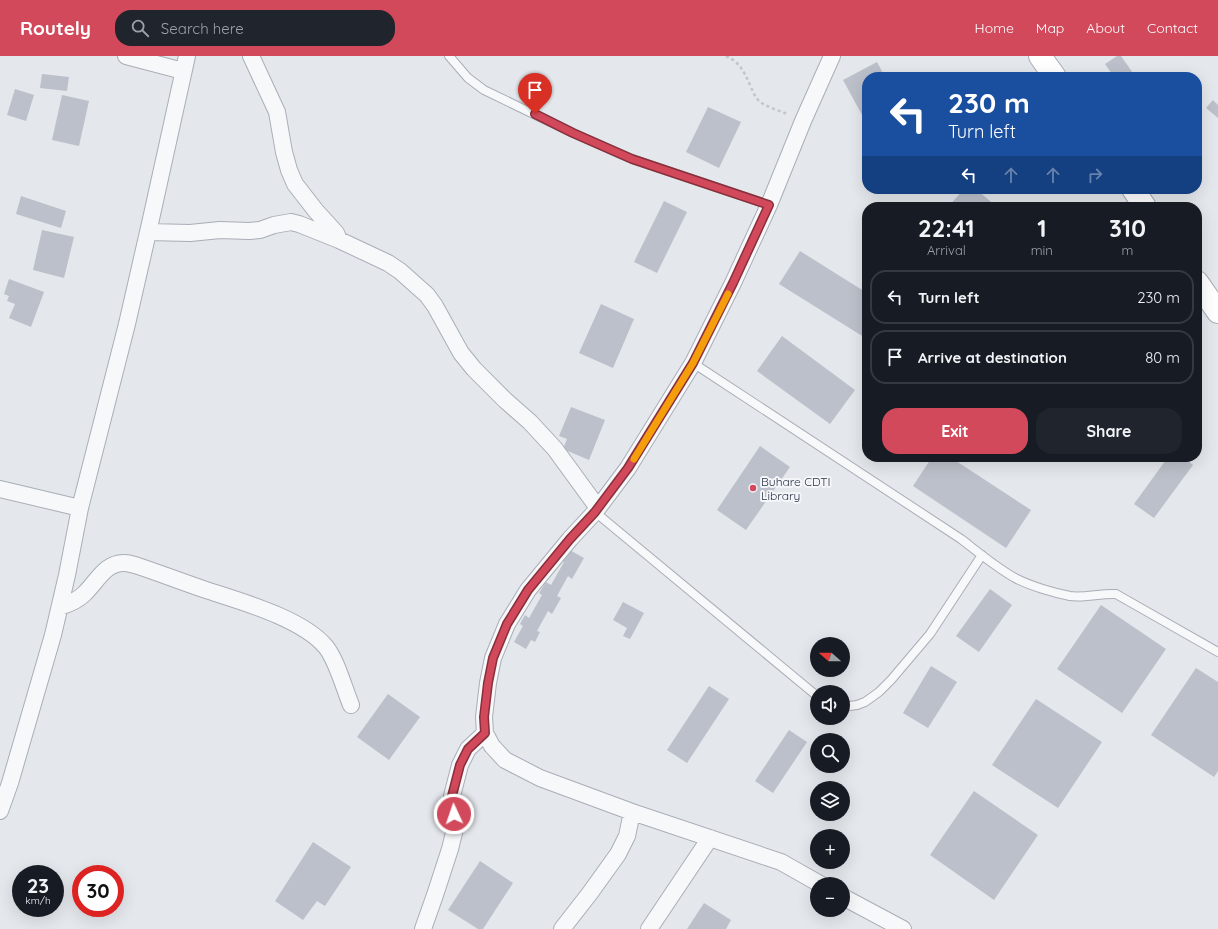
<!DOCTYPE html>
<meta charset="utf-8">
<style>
:root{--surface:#171b24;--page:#20242c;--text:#f1f3f6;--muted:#9ea1a6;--line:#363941;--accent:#d1495b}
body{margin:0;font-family:Quicksand,sans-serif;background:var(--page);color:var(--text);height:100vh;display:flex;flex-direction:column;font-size:15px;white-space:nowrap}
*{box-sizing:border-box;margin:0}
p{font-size:13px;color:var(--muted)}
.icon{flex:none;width:22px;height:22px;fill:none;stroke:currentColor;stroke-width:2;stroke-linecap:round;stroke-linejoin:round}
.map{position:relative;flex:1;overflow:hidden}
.side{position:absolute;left:862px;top:146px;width:340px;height:260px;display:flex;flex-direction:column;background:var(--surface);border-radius:16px;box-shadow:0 4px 16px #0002}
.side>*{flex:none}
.top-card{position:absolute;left:862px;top:16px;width:340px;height:122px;border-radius:16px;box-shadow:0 4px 16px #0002;background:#1a4fa0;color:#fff;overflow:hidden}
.needle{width:26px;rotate:290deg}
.fabs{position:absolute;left:810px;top:581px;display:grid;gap:8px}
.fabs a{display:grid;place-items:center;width:40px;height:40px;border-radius:50%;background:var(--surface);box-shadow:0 4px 16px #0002;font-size:20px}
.speed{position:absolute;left:12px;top:809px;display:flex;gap:8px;font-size:20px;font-weight:700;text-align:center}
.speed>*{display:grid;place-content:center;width:52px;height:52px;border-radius:50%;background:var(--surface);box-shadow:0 4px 16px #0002;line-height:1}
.speed small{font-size:10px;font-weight:400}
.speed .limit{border:6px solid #d22;background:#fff;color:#111}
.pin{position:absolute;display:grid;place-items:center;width:34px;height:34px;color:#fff;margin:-41px -17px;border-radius:50% 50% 50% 0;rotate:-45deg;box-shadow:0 0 4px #0007}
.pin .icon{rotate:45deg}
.me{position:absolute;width:44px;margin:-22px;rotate:357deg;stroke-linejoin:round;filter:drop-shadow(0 0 3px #0008)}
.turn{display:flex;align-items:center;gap:14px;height:84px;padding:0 20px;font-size:18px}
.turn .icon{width:52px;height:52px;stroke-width:2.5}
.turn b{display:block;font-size:28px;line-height:34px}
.lanes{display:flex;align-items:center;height:38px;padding:0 20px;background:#0003;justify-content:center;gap:20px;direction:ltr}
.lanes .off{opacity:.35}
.eta{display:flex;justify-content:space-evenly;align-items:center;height:68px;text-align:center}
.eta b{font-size:24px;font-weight:700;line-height:28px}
.cta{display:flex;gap:8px;margin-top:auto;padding:8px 20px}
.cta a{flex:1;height:46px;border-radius:16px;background:var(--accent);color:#fff;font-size:16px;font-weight:700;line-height:46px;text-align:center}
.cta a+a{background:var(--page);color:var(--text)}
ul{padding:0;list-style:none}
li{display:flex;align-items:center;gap:12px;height:54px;margin:0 8px 6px;padding:0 12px;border:2px solid var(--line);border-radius:16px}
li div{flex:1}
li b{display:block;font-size:15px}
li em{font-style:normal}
header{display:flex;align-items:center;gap:24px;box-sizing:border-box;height:56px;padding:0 20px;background:var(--accent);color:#fff}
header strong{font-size:19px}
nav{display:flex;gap:22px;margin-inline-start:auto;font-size:14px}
.search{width:280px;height:36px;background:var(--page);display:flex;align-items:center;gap:10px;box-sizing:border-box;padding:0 14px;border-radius:16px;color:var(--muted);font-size:15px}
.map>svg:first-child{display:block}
.building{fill:#bbc0ca}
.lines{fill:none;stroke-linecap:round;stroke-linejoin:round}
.service-casing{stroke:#a9aeb7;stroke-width:10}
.minor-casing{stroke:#a9aeb7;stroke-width:18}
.secondary-casing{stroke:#a9aeb7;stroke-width:24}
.path{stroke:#c2c5cb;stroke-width:2.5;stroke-dasharray:3 3;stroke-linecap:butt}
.service{stroke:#f7f8fa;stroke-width:8}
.minor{stroke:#f7f8fa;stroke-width:16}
.secondary{stroke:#fff;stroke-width:22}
.route-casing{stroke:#882f3b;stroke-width:10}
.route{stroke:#d1495b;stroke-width:7}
.slow{stroke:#f59e0b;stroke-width:7}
.poi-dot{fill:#d1495b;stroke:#f4f6f9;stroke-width:1.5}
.labels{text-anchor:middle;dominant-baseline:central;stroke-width:4;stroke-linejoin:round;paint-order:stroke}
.poi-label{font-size:12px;fill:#2b3445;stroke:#f4f6f9;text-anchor:start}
</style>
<header>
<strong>Routely</strong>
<div class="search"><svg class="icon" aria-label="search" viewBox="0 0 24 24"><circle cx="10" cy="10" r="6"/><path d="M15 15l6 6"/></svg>Search here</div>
<nav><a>Home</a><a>Map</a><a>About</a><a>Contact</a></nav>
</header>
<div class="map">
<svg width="1218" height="873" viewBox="0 0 1218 873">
<rect width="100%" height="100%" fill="#e4e7ec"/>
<path class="building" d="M1117 0H1121L1135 20 1114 21 1105 8Z
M877 6 885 21H867V68L843 24Z
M42 18 69 21 67 35 40 32Z
M15 33 34 39 26 65 7 59Z
M62 39 89 45 79 90 52 84Z
M1213 44 1218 49V62L1206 52Z
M708 51 741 66 719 112 686 96Z
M964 133H976L997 151H948Z
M21 140 66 155 61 172 16 158Z
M664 145 687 156 657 217 634 206Z
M42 174 74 181 64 222 33 214Z
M800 195 867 237V283L779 228Z
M9 223 44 236 31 271 9 262 15 248 7 245 9 240 4 238Z
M601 248 634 263 613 312 579 297Z
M782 280 855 334 830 368 757 315Z
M571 351 605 364 589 404 563 393 567 383 559 380Z
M760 390 790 411 746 474 717 454Z
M932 401H950L1031 454 1006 492 913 430Z
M1168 401H1183L1193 409 1154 462 1134 448Z
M566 492 584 502 572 523 568 520 557 540 561 542 552 558 548 555 537 575 540 576 535 586 531 584 526 593 514 586 523 570 520 568 525 559 529 562 542 539 539 537 546 526 551 529 564 506 559 504Z
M990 533 1012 549 979 596 956 580Z
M623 546 644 557 630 583 623 580 627 572 613 564Z
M1101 549 1166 593 1122 657 1057 613Z
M931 610 957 626 928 672 903 657Z
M1196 612 1218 626V715L1214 721 1151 679Z
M709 630 729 643 687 707 667 694Z
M388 638 420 661 389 704 357 681Z
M1036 643 1102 686 1058 752 992 709Z
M789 674 807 686 773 737 755 725Z
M974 735 1038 779 994 844 930 799Z
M313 786 351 811 325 850 317 845 303 864 275 845Z
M480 805 513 827 483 873H478L448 854Z
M704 847 731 864 726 873H687Z"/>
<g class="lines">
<defs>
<path id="service" d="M449 0 468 22 484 34 573 77 632 103 769 149
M693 307 961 483C978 496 998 513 1017 523 1031 530 1054 537 1070 540 1085 542 1101 537 1116 538L1218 596
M595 456 817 640
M843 651 857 649 865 646 879 636 891 624 930 578 982 499"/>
<path id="minor" d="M126 0 183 15
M251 0 277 56 284 96 289 114 295 128 316 155 336 177 339 184
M148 176 190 177 220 174 249 175 260 174 274 169 291 166 299 168 339 184 388 207 400 215 427 239 435 250 461 297 474 313 505 344 530 366 555 393 598 452
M0 433 80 452
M60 551C69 548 77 545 84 538 97 526 105 506 125 507 129 507 134 509 138 510 162 518 185 527 209 535 243 546 303 563 326 591 337 605 344 632 351 649
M0 755 10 727 53 579 67 519 80 452 127 268 151 163 187 0
M820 828 781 806 632 756 540 722 505 704 492 690 485 677 484 661 488 627 493 602 507 568 528 534 570 483 595 456 628 412 693 307 733 227 769 149 803 65 832 0
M843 841 903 873
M423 873 435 839 450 793 454 777 452 740 460 709 468 693 485 677
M562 873 590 837 618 798 627 780 632 756
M649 873 710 782"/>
<path id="secondary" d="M1040 0 1055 21
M1133 133 1145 151
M1197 226 1218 256"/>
</defs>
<use href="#service" class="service-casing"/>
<use href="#minor" class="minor-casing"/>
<use href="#secondary" class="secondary-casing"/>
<path class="path" d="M726 0C741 7 744 16 751 31 753 36 755 41 759 45 766 51 778 54 787 58"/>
<use href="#service" class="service"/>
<use href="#minor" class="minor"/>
<use href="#secondary" class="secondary"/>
</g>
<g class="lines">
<defs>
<path id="route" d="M454 758 452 740 460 709 468 693 485 677 484 661 488 627 493 602 507 568 528 534 570 483 595 456 628 412 693 307 733 227 769 149 632 103 573 77 535 58"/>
</defs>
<use href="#route" class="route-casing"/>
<use href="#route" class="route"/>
<path class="slow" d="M634 403 693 307 728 238"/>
</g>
<circle class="poi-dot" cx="753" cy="432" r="4"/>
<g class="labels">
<g class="poi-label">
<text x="761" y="425">Buhare CDTI<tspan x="761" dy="14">Library</tspan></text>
</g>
</g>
</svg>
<div class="fabs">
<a><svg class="needle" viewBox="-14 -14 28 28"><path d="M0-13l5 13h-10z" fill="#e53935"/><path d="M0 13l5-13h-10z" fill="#9ea1a6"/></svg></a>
<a><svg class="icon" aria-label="sound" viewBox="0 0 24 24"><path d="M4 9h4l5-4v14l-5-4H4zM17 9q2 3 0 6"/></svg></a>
<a><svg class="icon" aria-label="search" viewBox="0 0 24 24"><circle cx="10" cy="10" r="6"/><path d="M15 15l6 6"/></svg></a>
<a><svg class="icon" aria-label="layers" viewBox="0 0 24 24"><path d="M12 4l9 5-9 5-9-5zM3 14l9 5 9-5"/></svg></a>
<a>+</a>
<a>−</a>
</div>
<div class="speed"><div>23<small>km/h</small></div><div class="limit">30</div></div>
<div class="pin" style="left:535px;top:58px;background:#d93025"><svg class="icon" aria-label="arrive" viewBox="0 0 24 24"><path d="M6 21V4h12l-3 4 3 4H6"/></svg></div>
<svg class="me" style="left:454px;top:758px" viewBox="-20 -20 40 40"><circle r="17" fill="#d1495b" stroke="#fff" stroke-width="3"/><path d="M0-11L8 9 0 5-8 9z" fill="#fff"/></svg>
<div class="top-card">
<div class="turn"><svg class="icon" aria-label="left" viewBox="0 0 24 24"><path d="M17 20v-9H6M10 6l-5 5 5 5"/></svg><div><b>230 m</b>Turn left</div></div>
<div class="lanes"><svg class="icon" aria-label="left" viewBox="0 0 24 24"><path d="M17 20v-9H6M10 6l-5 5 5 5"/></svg><svg class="icon off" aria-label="ahead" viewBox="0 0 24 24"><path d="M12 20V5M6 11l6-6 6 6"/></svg><svg class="icon off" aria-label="ahead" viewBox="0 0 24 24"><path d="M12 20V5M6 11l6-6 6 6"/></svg><svg class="icon off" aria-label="right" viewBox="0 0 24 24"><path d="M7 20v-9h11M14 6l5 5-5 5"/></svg></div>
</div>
<section class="side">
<div class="eta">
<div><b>22:41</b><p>Arrival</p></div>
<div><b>1</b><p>min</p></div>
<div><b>310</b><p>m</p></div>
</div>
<ul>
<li><svg class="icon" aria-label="left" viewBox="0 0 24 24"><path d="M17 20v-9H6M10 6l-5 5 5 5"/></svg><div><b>Turn left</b></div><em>230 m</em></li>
<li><svg class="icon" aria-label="arrive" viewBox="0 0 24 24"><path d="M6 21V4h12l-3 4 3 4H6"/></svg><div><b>Arrive at destination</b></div><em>80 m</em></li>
</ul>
<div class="cta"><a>Exit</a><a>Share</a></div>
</section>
</div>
